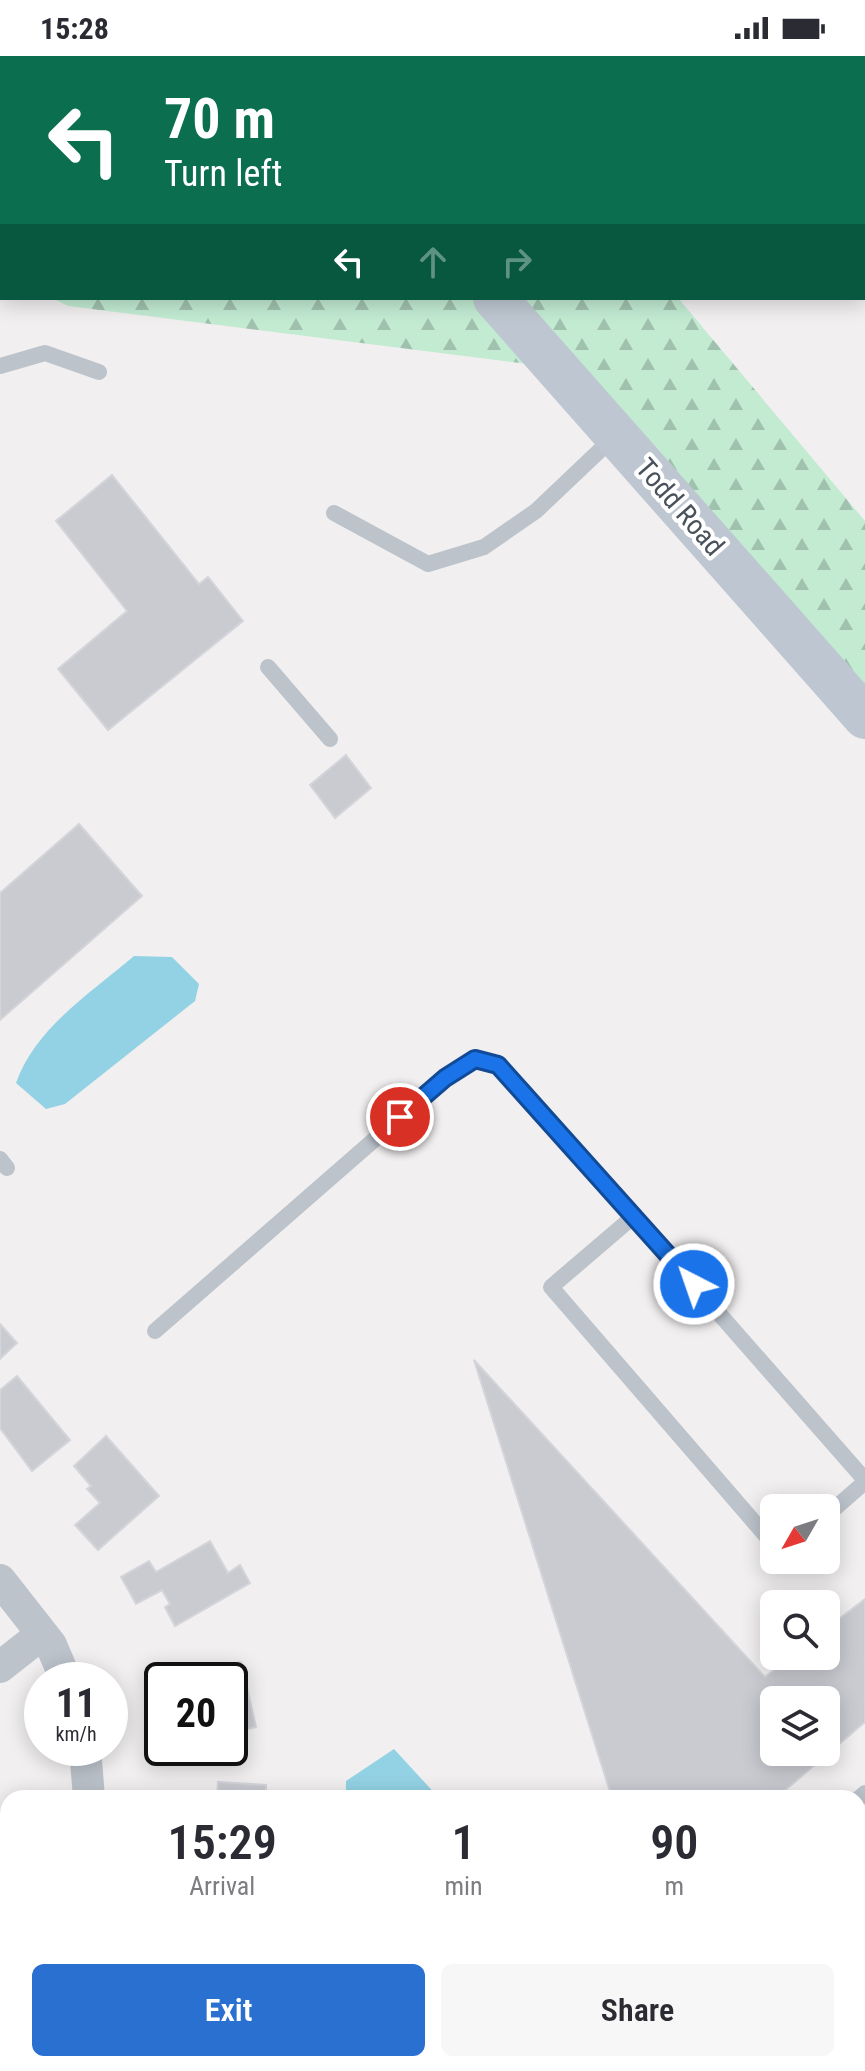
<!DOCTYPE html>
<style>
:root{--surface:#fff;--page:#f7f7f7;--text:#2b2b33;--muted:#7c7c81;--accent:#2a70d1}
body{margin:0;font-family:"Roboto Condensed",sans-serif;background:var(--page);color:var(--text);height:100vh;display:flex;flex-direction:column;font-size:30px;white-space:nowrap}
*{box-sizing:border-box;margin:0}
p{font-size:26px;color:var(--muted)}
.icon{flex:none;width:44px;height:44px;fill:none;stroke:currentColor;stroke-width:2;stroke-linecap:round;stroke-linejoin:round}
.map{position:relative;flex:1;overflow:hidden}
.drawer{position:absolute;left:0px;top:1734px;width:866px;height:282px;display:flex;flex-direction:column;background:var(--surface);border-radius:24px 24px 0 0;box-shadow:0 4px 20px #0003}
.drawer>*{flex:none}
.guide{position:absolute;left:0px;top:0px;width:866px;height:244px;box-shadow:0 4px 20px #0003;background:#0b6e4f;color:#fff;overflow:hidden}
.needle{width:52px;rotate:231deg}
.buttons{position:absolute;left:760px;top:1438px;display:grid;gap:16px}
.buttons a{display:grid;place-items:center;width:80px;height:80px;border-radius:12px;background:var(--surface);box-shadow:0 4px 20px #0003;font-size:40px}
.speed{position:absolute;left:24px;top:1606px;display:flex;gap:16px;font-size:40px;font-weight:700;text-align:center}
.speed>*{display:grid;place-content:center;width:104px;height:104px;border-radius:50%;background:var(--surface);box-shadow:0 4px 20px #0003;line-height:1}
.speed small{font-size:20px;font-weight:400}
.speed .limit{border:4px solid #111;border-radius:12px;background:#fff;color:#111}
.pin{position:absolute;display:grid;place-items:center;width:68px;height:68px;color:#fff;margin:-34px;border:4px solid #fff;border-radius:50%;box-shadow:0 2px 8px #0007}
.me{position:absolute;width:88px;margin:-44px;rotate:319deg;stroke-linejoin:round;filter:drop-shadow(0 0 6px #0008)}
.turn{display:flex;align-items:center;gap:28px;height:168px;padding:0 32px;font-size:36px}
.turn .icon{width:104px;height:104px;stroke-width:2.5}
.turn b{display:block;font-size:56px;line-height:68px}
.lanes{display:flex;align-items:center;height:76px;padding:0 32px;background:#0003;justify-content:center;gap:40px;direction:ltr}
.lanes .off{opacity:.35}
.eta{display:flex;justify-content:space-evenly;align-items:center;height:136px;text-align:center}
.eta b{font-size:48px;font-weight:600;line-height:56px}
.cta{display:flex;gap:16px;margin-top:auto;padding:16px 32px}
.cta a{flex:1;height:92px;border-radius:12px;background:var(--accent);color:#fff;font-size:32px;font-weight:600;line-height:92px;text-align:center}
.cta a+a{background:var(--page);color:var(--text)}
.status{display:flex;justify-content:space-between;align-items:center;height:56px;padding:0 40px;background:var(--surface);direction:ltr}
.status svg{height:22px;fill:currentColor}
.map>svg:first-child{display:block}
.forest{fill:url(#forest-firs)}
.water{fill:#93d2e4}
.building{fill:#c9cbd1;stroke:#d4d5da;stroke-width:2;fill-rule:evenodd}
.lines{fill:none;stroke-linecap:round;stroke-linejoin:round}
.path{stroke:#7dc6a3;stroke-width:5;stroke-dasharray:6 4;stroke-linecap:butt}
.lane{stroke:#bcc3cb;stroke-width:16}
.street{stroke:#bcc3cb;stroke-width:32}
.secondary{stroke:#bec7d1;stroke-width:44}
.primary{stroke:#b1becb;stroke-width:44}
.route-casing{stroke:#114b97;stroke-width:20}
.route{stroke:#1a73e8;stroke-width:14}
.labels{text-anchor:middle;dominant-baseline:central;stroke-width:8;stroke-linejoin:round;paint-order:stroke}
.street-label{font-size:28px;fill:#49525b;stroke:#fff}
</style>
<div class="status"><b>15:28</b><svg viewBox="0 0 49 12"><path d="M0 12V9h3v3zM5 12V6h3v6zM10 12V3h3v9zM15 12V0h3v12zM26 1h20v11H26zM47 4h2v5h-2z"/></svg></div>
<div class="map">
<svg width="865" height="2015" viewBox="0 0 865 2015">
<defs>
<pattern id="forest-firs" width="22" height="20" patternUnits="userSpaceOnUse" patternTransform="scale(2)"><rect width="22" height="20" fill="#c2ebd2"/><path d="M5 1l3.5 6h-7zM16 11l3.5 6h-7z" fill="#a0c1ad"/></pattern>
</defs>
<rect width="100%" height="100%" fill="#f1efef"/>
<path class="forest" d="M52 242H678L865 465V634L568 313 68 250Z"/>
<path class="water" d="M134 900 172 901 199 928 195 945 65 1048 46 1053 16 1027C36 971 91 937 134 900Z
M394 1693 439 1742H346V1725Z
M314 2008H569L558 2015H312Z"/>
<path class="building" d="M112 419 199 528 208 521 243 565 108 674 58 613 127 555 56 465Z
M346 699 371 732 335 762 310 729Z
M79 768 142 840 0 964V837Z
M0 1268 17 1287 0 1303Z
M474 1304 765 1621 792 1600H826V1573L865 1543V1666L776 1742H612ZM774 1644H826V1696H774Z
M17 1320 70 1384 32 1415 0 1372V1334Z
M106 1380 159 1440 98 1494 75 1469 100 1447 87 1433 91 1430 74 1410Z
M210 1485 228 1517 240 1509 250 1527 175 1570 165 1551 170 1548 162 1534 136 1548 121 1521 149 1505 156 1516Z
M241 1606 256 1671 230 1677V1624H192L190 1617Z
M218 1726 266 1729V1742H217Z
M160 2008H228L227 2015H159Z"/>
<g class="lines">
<path class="path" d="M138 2 140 0
M858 1972 865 1967
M795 2015 805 2008"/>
<path class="lane" d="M0 310 45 297 99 316
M334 457 428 508 484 491 536 455 615 380
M268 611 330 683
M0 1103 7 1112
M634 1160 551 1231 774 1489
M155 1275 445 1022 475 1003 498 1009 524 1035 865 1424
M826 1460 865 1426
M858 1743 865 1737"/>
<path class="street" d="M0 1524 51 1589 66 1624
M0 1611 42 1578
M85 1692 89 1742
M64 2015 65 2008"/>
<path class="secondary" d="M281 0 283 2
M495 242 865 661"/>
<path class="primary" d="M7 2 9 0
M93 2 96 0
M0 77 2 76"/>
</g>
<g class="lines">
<defs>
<path id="route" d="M400 1061 445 1022 475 1003 498 1009 694 1228"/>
</defs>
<use href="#route" class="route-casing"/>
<use href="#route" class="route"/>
</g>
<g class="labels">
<g class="street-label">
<text transform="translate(680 451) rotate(49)">Todd Road</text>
</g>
</g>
</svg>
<div class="buttons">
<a><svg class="needle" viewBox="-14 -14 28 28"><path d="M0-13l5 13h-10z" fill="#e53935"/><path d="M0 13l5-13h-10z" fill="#7c7c81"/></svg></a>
<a><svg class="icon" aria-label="search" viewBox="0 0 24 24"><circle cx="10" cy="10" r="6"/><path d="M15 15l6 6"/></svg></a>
<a><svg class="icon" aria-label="layers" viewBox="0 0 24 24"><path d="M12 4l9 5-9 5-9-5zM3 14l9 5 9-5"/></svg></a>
</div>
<div class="speed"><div>11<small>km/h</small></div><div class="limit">20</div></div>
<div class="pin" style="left:400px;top:1061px;background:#d93025"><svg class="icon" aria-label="arrive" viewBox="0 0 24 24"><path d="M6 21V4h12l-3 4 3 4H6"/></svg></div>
<svg class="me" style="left:694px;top:1228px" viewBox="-20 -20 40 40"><circle r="17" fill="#1a73e8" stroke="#fff" stroke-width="3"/><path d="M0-11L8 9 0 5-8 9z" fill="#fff"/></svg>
<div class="guide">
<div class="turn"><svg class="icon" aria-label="left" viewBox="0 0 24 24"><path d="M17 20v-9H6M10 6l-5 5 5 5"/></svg><div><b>70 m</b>Turn left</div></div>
<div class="lanes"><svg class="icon" aria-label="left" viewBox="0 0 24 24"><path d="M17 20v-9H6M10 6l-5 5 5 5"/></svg><svg class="icon off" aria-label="ahead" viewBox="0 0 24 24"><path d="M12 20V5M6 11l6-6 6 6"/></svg><svg class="icon off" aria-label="right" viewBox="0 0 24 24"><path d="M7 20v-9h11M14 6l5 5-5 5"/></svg></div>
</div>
<section class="drawer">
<div class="eta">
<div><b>15:29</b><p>Arrival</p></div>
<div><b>1</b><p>min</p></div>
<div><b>90</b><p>m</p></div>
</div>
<div class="cta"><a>Exit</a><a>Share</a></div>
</section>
</div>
